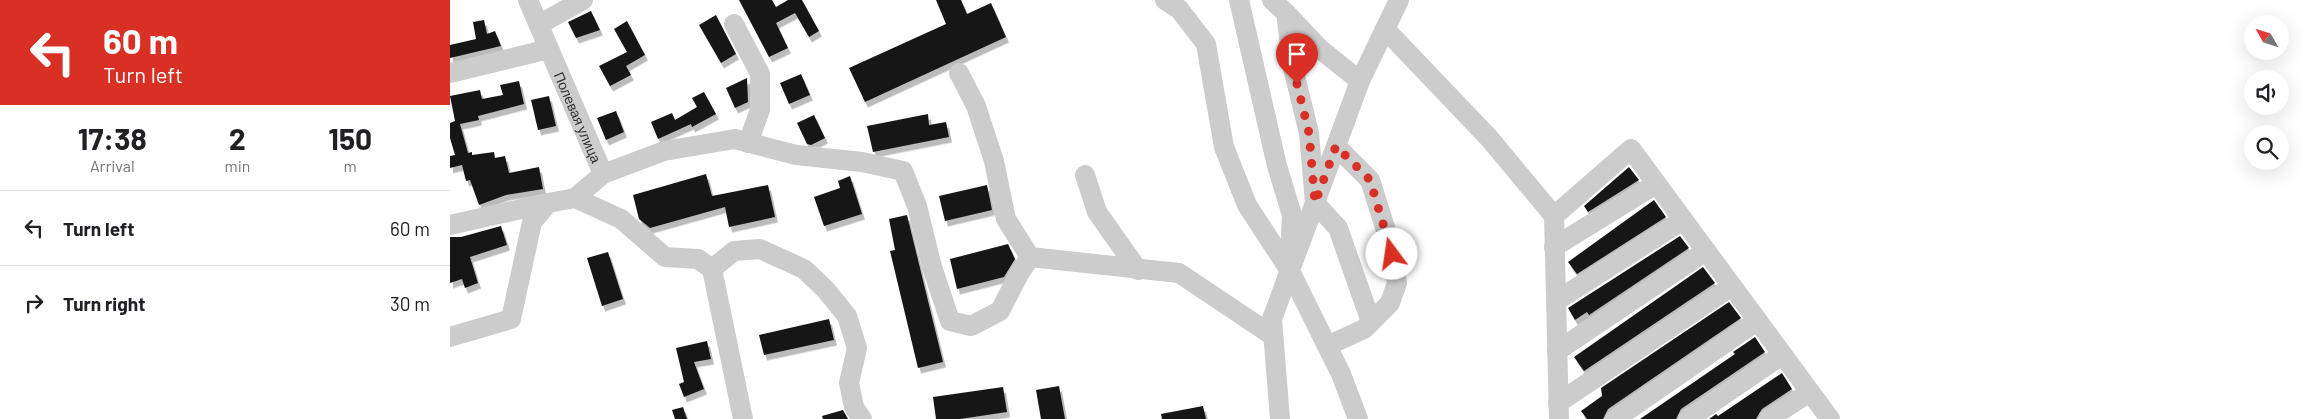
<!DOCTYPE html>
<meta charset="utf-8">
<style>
:root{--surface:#fff;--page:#f2f2f2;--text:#202124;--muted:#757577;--line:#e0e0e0}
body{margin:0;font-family:Barlow,sans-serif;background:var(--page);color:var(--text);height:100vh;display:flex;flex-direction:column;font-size:19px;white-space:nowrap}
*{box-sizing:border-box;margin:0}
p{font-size:16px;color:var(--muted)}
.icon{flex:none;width:28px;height:28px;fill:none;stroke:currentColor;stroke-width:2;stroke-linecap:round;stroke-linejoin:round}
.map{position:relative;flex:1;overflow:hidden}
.sheet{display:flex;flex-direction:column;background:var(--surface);width:450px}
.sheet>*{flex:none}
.top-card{background:#d93025;color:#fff;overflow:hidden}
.needle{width:32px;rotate:309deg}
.tools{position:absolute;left:1794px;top:15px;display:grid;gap:10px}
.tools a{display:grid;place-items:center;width:45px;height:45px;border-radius:50%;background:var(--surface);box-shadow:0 5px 20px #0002;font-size:25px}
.pin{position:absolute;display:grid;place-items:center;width:42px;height:42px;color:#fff;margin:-51px -21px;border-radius:50% 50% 50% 0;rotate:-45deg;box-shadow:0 0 5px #0007}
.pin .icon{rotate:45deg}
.me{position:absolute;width:55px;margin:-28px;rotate:346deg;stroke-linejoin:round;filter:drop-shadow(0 0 4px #0008)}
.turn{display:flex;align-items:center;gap:18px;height:105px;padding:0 20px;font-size:22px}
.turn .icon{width:65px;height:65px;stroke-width:2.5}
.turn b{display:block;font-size:35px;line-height:42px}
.eta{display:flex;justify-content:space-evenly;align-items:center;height:85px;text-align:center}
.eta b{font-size:30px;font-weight:700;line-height:35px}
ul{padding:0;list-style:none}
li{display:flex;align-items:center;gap:15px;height:75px;padding:0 20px;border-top:1px solid var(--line)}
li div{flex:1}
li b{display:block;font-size:19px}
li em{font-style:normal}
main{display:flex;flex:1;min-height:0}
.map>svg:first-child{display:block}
.building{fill:#161616;filter:url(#shadow)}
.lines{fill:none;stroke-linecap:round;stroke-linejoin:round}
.minor{stroke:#ccc;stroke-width:20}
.route{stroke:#d93025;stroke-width:9;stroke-dasharray:0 16.2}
.labels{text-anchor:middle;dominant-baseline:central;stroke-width:5;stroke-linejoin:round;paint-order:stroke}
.street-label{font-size:14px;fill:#2f2f2f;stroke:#fff}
</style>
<main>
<section class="sheet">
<div class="top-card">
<div class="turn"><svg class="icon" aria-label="left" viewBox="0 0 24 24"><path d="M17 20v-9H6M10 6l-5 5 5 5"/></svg><div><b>60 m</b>Turn left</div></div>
</div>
<div class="eta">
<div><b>17:38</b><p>Arrival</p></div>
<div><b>2</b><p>min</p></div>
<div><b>150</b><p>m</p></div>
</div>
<ul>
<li><svg class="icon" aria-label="left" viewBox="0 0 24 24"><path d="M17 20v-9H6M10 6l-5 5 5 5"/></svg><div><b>Turn left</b></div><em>60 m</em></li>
<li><svg class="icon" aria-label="right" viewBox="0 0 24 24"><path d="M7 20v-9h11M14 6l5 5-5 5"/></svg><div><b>Turn right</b></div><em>30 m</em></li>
</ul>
</section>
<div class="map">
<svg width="1854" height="419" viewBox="0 0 1854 419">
<defs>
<filter id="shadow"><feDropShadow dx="3" dy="5.5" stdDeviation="0" flood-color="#0004"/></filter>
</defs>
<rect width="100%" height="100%" fill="#fff"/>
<path class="building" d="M289 0H322L326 7 338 0H352L369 31 359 37 345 13 326 23 338 48 319 57Z
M486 0H511L517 14 541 3 556 37 415 102 399 68 496 24Z
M141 11 150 30 126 38 118 22Z
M266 15 286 54 271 63 249 25Z
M34 20 37 34 45 31 51 46 0 58V45L26 39 23 22Z
M177 21 195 55 176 66 181 75 160 86 149 66 177 52 164 29Z
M351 74 360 95 339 104 330 83Z
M297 78 298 102 285 108 276 88Z
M69 81 74 104 28 116 29 120 10 124 18 153 22 152V155L44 152 45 158 55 156 59 173 89 167 93 189 56 195 29 205 20 180 16 181 12 165 0 168V156L5 155 0 138V123L5 121 0 96 30 90 32 99 53 95 50 85Z
M254 92 266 114 242 127 241 124 208 139 201 122 222 113 225 120 247 107 242 98Z
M99 96 106 126 88 130 81 100Z
M166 111 174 132 156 140 147 118Z
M478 114 479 125 496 122 499 137 423 152 417 126Z
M364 115 375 138 361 145 357 144 347 123Z
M1179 167 1189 180 1138 212 1134 206Z
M256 174 262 196 318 185 325 217 279 227 275 207 200 228 189 219 183 195Z
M400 176 412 214 374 226 364 197 390 188 388 181Z
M537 185 542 210 495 221 489 196Z
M1204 200 1216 217 1127 274 1118 262Z
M457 215 493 362 468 368 440 251 445 250 439 219Z
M51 226 57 245 20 257 28 283 15 288 12 279 0 283V237H11Z
M1230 236 1239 248 1139 315 1137 312 1125 320 1118 308Z
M558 244 565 259 554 277 507 289 500 259Z
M158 252 173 299 152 306 137 258Z
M1253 267 1265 283 1134 371 1124 357Z
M1279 302 1291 318 1158 409 1153 419H1137L1131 411 1152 396 1151 388Z
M379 319 384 340 314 355 309 335Z
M1305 337 1315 352 1231 409 1226 419H1190L1285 354 1283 352Z
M257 341 261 359 244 362 254 389 234 397 229 384 234 382 226 348Z
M1332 373 1342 389 1312 409 1306 419H1259L1266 414 1268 416Z
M609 386 615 419H591L586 390Z
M553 387 557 412 510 419H486L483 397Z
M753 406 756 419H712L711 414Z
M233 407 237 419H225L222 410Z
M393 410 398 419H373L372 416Z"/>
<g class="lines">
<g class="minor">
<path d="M78 0 99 49"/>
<path d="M715 0 729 9 756 44 774 147 797 205 840 271 891 374 908 419"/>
<path d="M789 0 827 166 842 215 840 254"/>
<path d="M822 0 836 13 843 68 859 133 865 203 888 228 921 322"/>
<path d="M836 13 870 49 910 81"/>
<path d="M90 24 133 0"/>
<path d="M284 24 310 74V110L298 143"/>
<path d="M935 29 1039 138 1104 216"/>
<path id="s1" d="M0 73 99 49 153 174 125 198 98 203 82 222 61 319 0 337"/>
<path d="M509 73 526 106 544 161 556 219 580 257"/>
<path d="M153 174 214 151 285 139 346 155 412 162 453 171 467 206 482 267 500 321 521 326 550 311 569 274 580 257 729 273 823 336"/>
<path d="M635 175 647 212 688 270"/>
<path d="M125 198 171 219 215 257 248 259 262 269 293 419"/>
<path d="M0 225 98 203"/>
<path d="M1104 247 1206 184"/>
<path d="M262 269 284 251 310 249 354 269 376 290 397 316 407 348 399 383 404 407 412 419"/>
<path d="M1106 301 1233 220"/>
<path d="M877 346 914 329 940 303 947 283 939 240 920 180 886 146"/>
<path d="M1107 351 1256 251"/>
<path d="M1108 403 1282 286"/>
<path d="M830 419 822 319 910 81 949 0"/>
<path d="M1109 419 1104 216 1181 149 1380 419"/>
<path d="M1165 419 1307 321"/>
<path d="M1238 419 1332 355"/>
<path d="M1318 419 1360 392"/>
</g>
</g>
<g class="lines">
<path class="route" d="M847 84 859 133 865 203 886 146 920 180 942 254"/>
</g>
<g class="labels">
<g class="street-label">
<text stroke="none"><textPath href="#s1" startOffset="176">Полевая улица</textPath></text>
</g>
</g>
</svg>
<div class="tools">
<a><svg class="needle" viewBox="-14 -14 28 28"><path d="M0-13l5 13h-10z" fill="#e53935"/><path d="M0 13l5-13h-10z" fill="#757577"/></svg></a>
<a><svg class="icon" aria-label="sound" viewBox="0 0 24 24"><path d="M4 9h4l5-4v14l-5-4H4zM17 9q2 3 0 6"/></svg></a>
<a><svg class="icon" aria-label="search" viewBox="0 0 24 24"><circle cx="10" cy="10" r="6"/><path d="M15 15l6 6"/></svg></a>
</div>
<div class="pin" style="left:847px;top:84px;background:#d93025"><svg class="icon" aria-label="arrive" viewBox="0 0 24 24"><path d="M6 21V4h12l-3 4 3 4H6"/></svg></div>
<svg class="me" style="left:942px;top:254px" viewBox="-20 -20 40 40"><circle r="19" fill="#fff"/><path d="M0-13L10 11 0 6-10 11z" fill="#d93025"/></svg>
</div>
</main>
